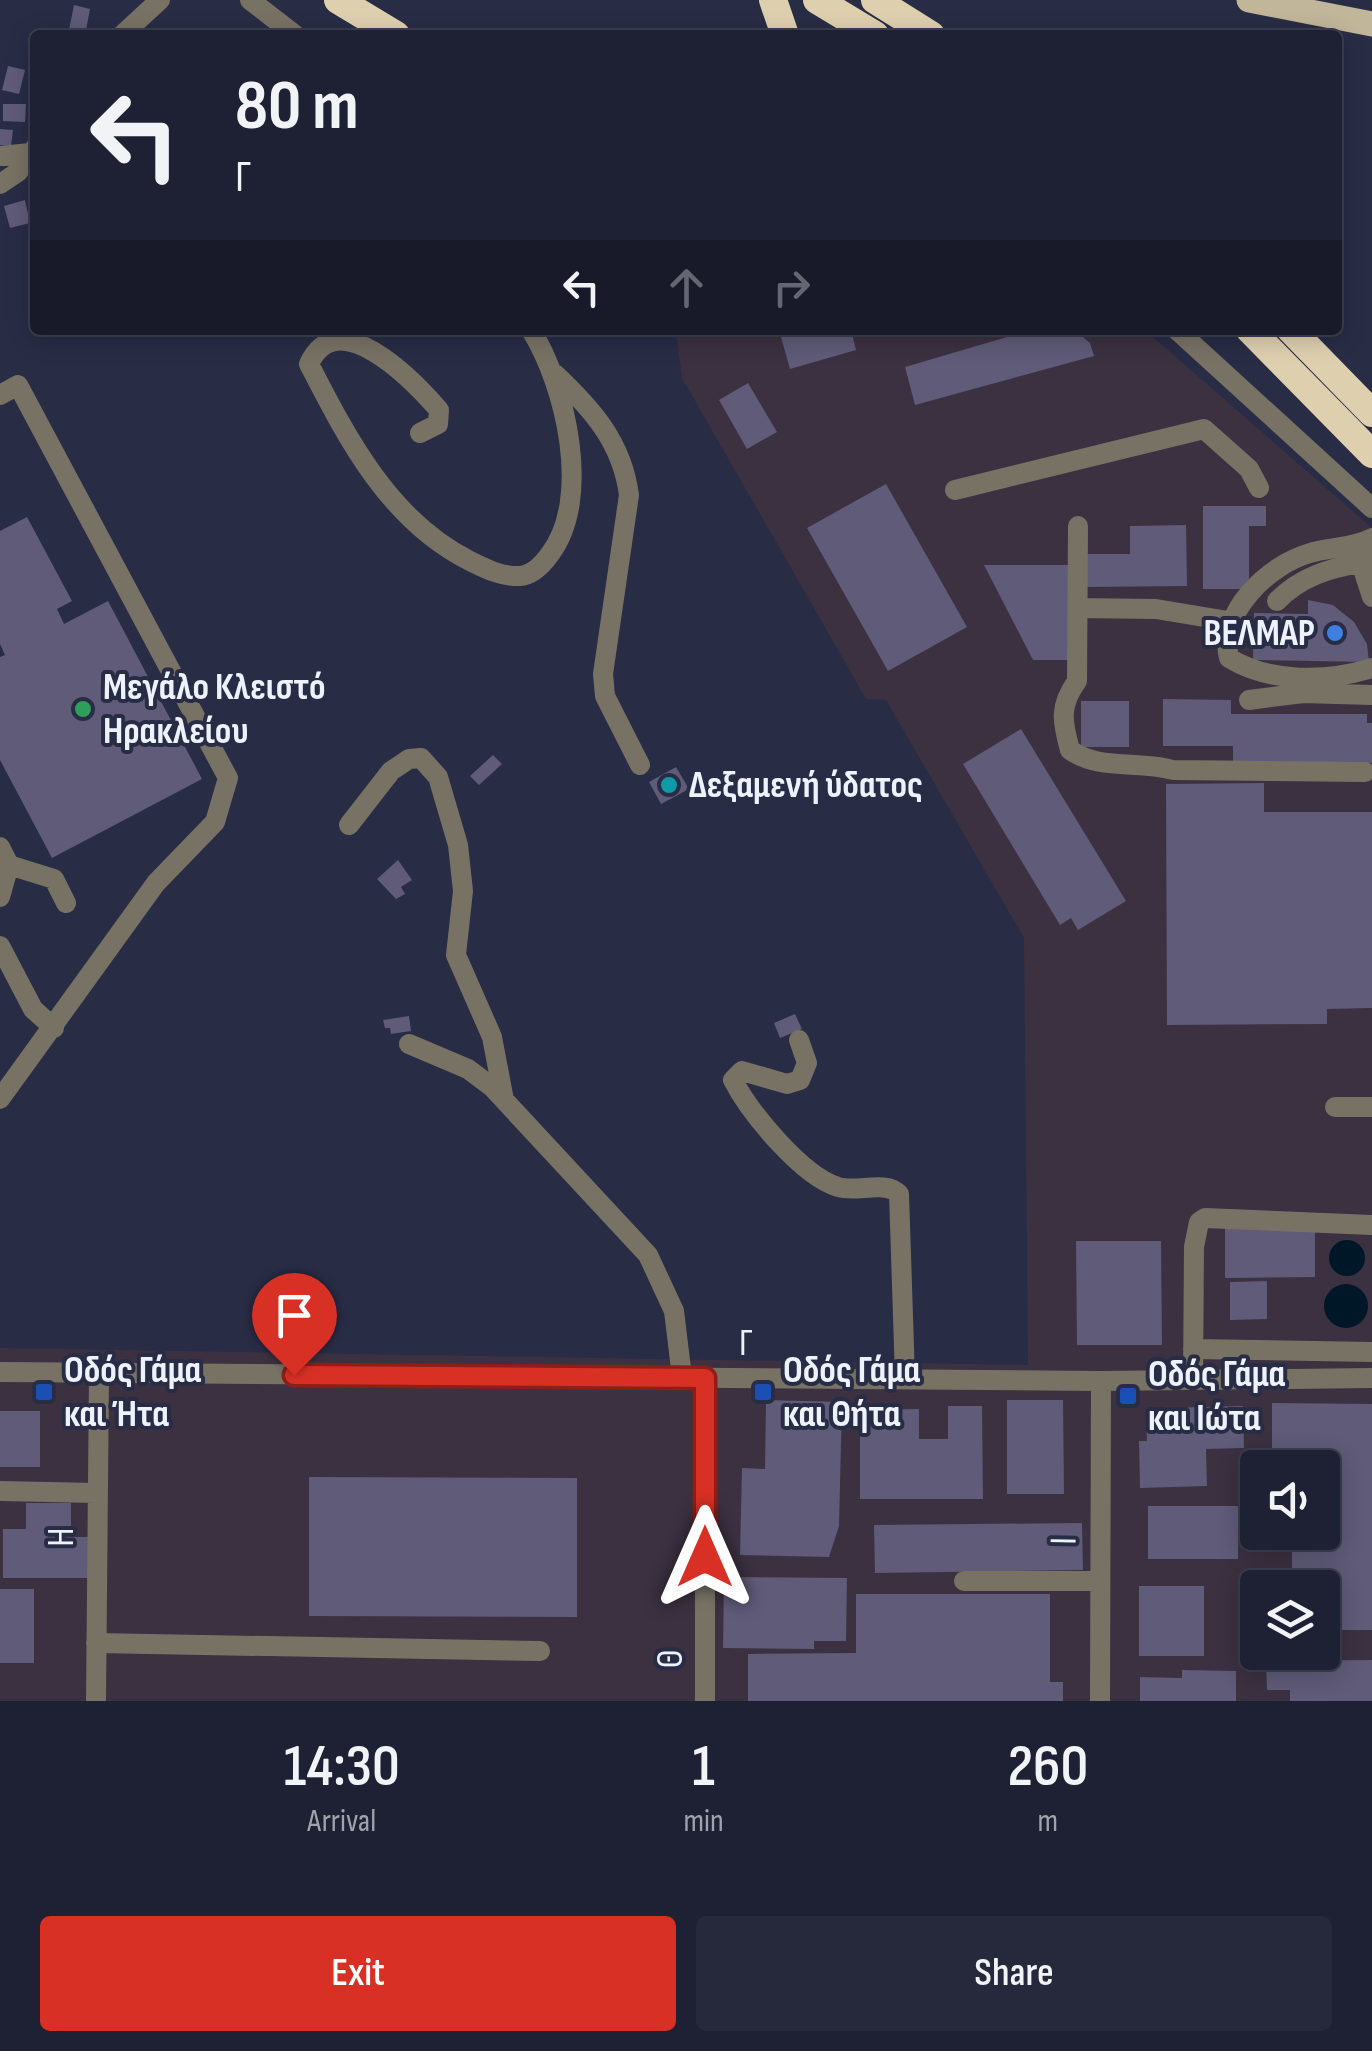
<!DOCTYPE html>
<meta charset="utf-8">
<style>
:root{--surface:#1e2134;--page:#26293c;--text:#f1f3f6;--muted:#a1a3ac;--line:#3c3e4f;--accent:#d93025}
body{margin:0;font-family:"Sofia Sans Condensed",sans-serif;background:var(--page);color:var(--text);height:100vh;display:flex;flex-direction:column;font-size:38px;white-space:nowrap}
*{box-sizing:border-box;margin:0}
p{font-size:32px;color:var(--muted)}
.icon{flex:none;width:55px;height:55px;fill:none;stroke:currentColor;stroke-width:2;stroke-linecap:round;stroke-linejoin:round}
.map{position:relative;height:1701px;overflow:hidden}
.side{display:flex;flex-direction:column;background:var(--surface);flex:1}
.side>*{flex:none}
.guide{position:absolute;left:30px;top:30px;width:1312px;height:305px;border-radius:10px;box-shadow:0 5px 25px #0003,0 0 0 2px var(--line);background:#1e2134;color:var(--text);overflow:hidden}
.tools{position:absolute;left:1240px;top:1450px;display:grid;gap:20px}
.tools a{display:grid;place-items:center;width:100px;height:100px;border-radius:10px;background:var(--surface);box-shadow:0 5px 25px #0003,0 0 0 2px var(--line);font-size:50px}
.pin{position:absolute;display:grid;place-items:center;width:85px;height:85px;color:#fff;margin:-102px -42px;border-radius:50% 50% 50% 0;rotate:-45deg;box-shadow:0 0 10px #0007}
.pin .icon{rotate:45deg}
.me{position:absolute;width:110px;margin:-55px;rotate:0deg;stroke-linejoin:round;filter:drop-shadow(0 0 8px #0008)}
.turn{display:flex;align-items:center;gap:35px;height:210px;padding:0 40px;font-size:45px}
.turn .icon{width:130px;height:130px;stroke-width:2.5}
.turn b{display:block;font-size:70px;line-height:85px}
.lanes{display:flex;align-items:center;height:95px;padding:0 40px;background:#0003;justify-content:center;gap:50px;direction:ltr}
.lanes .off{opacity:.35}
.eta{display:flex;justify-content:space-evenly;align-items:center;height:170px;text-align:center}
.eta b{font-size:60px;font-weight:600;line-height:70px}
.button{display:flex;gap:20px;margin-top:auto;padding:20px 40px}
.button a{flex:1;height:115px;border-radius:10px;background:var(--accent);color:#fff;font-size:40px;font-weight:600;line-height:115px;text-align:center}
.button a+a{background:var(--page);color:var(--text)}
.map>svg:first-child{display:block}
.industrial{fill:#3b3141;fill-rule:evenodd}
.water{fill:#001727}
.building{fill:#5f5b78}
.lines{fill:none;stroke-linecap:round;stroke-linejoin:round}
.minor{stroke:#787265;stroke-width:20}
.major{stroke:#c1b59a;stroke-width:25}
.highway{stroke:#decfaf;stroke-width:28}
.route-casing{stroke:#8d1f18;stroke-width:25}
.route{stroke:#d93025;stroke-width:18}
.shop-dot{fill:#3f7fe0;stroke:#282c45;stroke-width:4}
.leisure-dot{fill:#2e9e5b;stroke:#282c45;stroke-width:4}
.culture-dot{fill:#0f9aa8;stroke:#282c45;stroke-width:4}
.transit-dot{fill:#1a4fb4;stroke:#282c45;stroke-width:4}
.labels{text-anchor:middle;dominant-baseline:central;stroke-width:8;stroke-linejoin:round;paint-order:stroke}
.poi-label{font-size:38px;font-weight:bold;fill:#eef1fe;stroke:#282c45;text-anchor:start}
.street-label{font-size:38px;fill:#eef1fe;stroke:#282c45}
</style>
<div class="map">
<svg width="1372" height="1701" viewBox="0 0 1372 1701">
<rect width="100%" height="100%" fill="#282c45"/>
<path class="industrial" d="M676 330H1145L1372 528V1701H0V1348L1028 1365 1024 938 886 700 866 699 682 378ZM1258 1468H1322V1532H1258ZM1258 1588H1322V1652H1258Z"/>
<path class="water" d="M1329 1258a18 18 0 1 1 36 0a18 18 0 1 1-36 0Z
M1324 1306a22 22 0 1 1 44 0a22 22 0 1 1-44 0Z"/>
<path class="building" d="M74 5 90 9 85 35H68Z
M8 66 25 70 19 94 2 90Z
M3 104H26L25 122 3 121Z
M0 129 13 130 11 146 0 145Z
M25 200 30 223 10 228 4 206Z
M779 330H851L856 350 790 369Z
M1031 330H1075L1090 343 1094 356 915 405 905 367Z
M748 383 777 432 747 449 719 400Z
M886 484 967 627 888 671 807 528Z
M1203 506H1266V526H1249V589H1203Z
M27 517 72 601 57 609 64 624 108 601 202 779 52 858 0 760V657L5 655 0 644V531Z
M1186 525 1187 586 1086 587V554H1130V526Z
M984 565H1073V660H1033Z
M1308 600 1333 605 1354 622 1367 644 1369 662 1253 660 1254 613 1308 614Z
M1163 699 1231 700V714H1367V723H1372V763L1233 764V746H1163Z
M1081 701H1129V747H1081Z
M1021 729 1126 901 1078 930 1071 918 1060 925 963 764Z
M493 755 502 764 479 785 470 776Z
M676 767 689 789 661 804 649 782Z
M1264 783V812H1372V1008L1327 1009V1024L1167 1025 1166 784Z
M398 860 412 880 401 887 405 894 396 899 377 879Z
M795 1014 802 1029 780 1038 774 1023Z
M409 1016 411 1031 391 1034 390 1028H385L383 1020Z
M1315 1225V1277L1225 1278V1226Z
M1076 1241H1161L1162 1345H1077Z
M1267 1281V1319L1230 1320V1282Z
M766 1400 842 1402 839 1526 829 1557 740 1555 742 1468 765 1469Z
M1007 1400H1063L1064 1494H1007Z
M1272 1403 1372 1404V1630H1322V1588H1292V1532H1322V1468H1292V1460H1272Z
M948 1406H982L983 1499H860V1410L919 1409V1439H948Z
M1243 1406 1244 1448 1206 1449 1207 1486 1140 1488 1139 1441H1147L1146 1419 1161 1408Z
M0 1411H40V1467H0Z
M309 1477 577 1478V1617L309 1616Z
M26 1503H71V1537H89V1578H3V1529H26Z
M1148 1506H1238V1559H1148Z
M1082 1523 1083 1570 875 1573 874 1525Z
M724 1577 847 1578 846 1641H814V1649L723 1648Z
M1139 1586H1204V1656H1139Z
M0 1589H34V1663H0Z
M856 1594H1050V1682H1063V1701H748V1654L856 1653Z
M1372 1660V1701H1290V1690H1267L1266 1661Z
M1182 1670 1236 1671V1701H1140V1677L1182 1678Z"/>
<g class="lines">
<path class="minor" d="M250 0 295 35
M122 35 160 0
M0 156 30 153
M0 184 18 172 35 148
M1177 330 1372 508
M555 374C592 409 622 442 629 495L603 674 605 696 640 765
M0 395 18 385 228 778 215 822 156 883 0 1099
M420 433 438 424 439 410C412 379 337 302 309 364 348 440 390 521 470 561 486 569 502 577 520 576 532 575 543 564 550 554 592 499 566 386 531 330
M955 490 1204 429 1249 469 1259 488
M1078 526 1077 681C1059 706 1062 721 1070 750 1100 771 1138 760 1173 770L1365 772
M1372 538C1353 548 1331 547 1310 553 1268 565 1218 613 1229 658 1270 683 1326 682 1372 668
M1361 563 1372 597
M1277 601C1300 577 1330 568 1361 563L1369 554 1364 542
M1078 608 1156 609 1228 621
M1249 700 1303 693 1372 695
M349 825 391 771 409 759 421 758 438 777 458 845 463 891 456 955 492 1037 504 1100
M0 847 9 865 0 897
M9 865 54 879 66 903
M0 946 33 1009 54 1028
M799 1040 807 1063 800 1080 787 1084 742 1071 733 1080C750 1113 802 1176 838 1187 857 1193 885 1180 899 1194L905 1377
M409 1044 468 1069 492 1087 648 1255 674 1311 682 1377
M1335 1107H1372
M1193 1349 1372 1352
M0 1372 1101 1381 1372 1378
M1193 1380 1194 1247 1199 1222 1205 1218 1372 1225
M0 1491 96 1493
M964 1581H1099
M96 1643 540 1651
M96 1701 99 1374
M705 1701V1378
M1100 1701 1101 1381"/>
<path class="major" d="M1249 0 1372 24"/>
<path class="highway" d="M338 0 396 35
M773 0 785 35
M817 0 875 35
M875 0 931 35
M1250 330 1372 454
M1291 330 1372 413"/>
</g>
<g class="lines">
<defs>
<path id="route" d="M294 1375 705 1378V1557"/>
</defs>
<use href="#route" class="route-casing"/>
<use href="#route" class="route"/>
</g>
<circle class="shop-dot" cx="1335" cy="633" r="10"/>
<circle class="leisure-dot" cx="83" cy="709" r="10"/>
<circle class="culture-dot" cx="669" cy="785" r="10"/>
<g class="transit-dot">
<rect x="34" y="1382" width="20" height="20" rx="5"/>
<rect x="753" y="1382" width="20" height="20" rx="5"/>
<rect x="1118" y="1386" width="20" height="20" rx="5"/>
</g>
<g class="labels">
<g class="poi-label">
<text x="1315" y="633" text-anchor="end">ΒΕΛΜΑΡ</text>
<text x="103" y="687">Μεγάλο Κλειστό<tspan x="103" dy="44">Ηρακλείου</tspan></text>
<text x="689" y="785">Δεξαμενή ύδατος</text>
<text x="64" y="1370">Οδός Γάμα<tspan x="64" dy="44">και Ήτα</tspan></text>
<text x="783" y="1370">Οδός Γάμα<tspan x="783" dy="44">και Θήτα</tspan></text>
<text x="1148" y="1374">Οδός Γάμα<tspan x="1148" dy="44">και Ιώτα</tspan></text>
</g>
<g class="street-label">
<text x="746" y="1343">Γ</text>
<text transform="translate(61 1537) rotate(-90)">Η</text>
<text transform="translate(1064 1541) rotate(-89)">Ι</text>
<text transform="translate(670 1659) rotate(-90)">Θ</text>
</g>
</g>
</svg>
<div class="tools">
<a><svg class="icon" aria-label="sound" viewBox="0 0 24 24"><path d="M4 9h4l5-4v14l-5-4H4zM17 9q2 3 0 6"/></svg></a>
<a><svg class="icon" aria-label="layers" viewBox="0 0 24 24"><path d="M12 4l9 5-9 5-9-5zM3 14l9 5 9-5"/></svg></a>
</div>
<div class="pin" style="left:294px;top:1375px;background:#d93025"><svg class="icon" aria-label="arrive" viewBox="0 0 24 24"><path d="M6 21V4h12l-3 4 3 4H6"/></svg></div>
<svg class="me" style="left:705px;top:1557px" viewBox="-20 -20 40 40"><path d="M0-17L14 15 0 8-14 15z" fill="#d93025" stroke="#fff" stroke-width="4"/></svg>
<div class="guide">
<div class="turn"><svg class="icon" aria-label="left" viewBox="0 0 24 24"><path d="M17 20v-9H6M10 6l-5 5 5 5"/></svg><div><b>80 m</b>Γ</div></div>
<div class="lanes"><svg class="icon" aria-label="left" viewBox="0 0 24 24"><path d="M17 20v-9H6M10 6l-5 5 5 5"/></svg><svg class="icon off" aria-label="ahead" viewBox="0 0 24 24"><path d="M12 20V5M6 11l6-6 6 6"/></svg><svg class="icon off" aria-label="right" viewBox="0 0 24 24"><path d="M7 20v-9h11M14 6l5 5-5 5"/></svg></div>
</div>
</div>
<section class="side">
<div class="eta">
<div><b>14:30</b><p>Arrival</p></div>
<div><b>1</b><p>min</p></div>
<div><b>260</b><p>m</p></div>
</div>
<div class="button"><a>Exit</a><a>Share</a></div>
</section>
